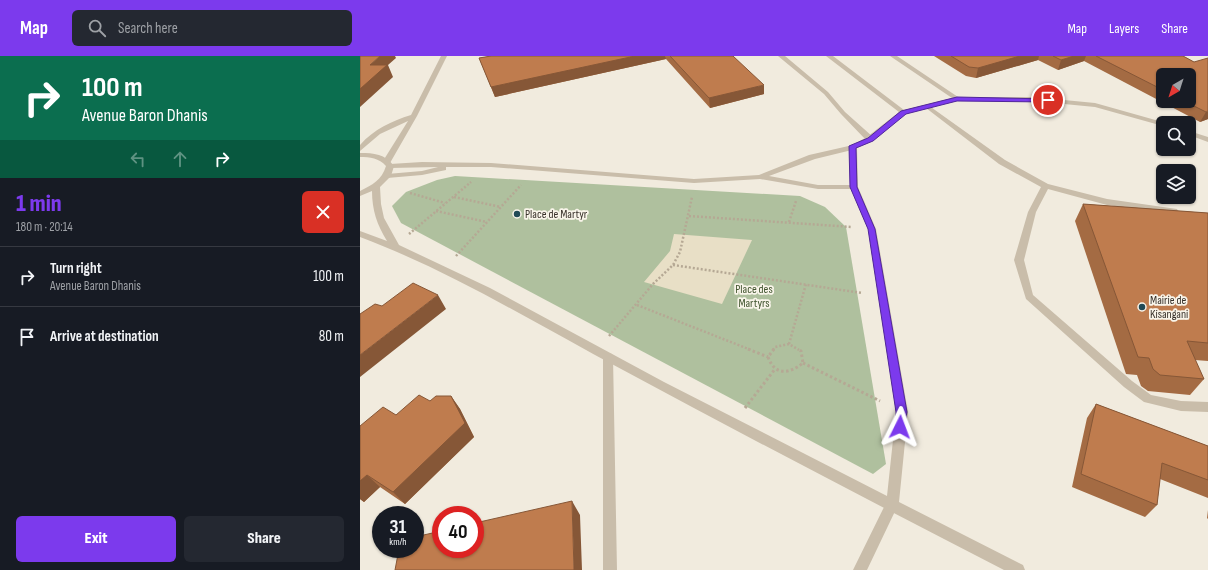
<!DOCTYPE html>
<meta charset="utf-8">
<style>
:root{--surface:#171b24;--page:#242831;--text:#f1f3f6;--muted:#9ea1a6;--line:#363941;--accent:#7c3aed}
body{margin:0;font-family:"Sofia Sans Condensed",sans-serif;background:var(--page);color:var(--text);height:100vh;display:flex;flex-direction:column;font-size:15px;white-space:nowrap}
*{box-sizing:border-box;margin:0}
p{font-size:13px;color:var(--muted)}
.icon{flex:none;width:22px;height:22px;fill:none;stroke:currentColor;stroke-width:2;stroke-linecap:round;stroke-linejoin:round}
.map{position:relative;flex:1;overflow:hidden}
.details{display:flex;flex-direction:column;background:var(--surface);width:360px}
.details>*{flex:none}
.hud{background:#0b6e4f;color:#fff;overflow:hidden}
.needle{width:26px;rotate:219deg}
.fabs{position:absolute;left:796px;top:12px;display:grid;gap:8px}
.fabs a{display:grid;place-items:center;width:40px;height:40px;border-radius:6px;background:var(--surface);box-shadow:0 1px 3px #0004;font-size:20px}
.speed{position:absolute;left:12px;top:450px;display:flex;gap:8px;font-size:20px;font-weight:700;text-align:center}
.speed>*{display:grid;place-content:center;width:52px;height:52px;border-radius:50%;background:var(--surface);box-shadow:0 1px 3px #0004;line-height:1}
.speed small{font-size:10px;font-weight:400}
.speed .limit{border:6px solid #d22;background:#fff;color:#111}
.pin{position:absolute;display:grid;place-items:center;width:34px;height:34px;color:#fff;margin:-17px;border:2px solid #fff;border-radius:50%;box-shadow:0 1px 4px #0007}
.me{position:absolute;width:44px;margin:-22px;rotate:3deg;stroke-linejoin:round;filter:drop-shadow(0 0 3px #0008)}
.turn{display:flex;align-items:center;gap:14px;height:84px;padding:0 16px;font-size:18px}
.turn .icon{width:52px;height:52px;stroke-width:2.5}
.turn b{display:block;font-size:28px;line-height:34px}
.lanes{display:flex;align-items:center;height:38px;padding:0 16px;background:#0003;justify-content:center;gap:20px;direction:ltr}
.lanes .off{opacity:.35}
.round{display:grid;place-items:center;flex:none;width:42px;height:42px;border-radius:6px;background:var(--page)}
.headline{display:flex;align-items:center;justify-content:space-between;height:68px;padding:0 16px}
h1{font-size:24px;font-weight:800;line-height:30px;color:var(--accent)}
.button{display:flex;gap:8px;margin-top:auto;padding:8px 16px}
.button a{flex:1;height:46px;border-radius:6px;background:var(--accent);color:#fff;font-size:16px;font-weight:800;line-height:46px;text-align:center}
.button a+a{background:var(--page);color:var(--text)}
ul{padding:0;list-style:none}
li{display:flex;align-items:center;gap:12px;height:60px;padding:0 16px;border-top:1px solid var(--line)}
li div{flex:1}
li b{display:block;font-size:15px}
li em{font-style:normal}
header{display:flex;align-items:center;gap:24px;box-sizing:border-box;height:56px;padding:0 20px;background:var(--accent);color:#fff}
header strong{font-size:19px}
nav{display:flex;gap:22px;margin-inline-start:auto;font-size:14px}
.search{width:280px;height:36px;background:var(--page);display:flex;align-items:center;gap:10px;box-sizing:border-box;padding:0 14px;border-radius:6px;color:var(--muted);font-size:15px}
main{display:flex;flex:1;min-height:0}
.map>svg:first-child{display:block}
.green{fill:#afc09e}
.plaza{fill:#e8dfc6}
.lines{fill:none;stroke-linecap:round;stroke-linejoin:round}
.path-far2{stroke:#b5a894;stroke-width:1.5;stroke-dasharray:1.5 1.5;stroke-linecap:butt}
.path-far1{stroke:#b5a894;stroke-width:2.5;stroke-dasharray:2 2;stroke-linecap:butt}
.path{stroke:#b5a894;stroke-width:3;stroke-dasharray:2.5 2.5;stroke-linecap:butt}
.service{fill:#c9bdaa;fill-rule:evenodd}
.minor{fill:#c9bdaa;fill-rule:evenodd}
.tertiary{fill:#c9bdaa;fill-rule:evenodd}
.wall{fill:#a46b43;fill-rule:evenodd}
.shaded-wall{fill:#865737}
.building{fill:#bf7c4e;stroke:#865737}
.route{fill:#7c3aed;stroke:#51269a}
.poi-dot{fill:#214a56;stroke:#f9f5ea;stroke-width:1.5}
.labels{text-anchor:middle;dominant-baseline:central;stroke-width:3.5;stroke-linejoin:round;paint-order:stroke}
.poi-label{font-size:12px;fill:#373029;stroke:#f9f5ea;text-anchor:start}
.park-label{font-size:12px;fill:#40542e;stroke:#f9f5ea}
</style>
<header>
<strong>Map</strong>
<div class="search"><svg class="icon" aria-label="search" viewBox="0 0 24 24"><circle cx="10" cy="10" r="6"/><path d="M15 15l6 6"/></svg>Search here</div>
<nav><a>Map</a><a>Layers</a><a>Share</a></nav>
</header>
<main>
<section class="details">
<div class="hud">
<div class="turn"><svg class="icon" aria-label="right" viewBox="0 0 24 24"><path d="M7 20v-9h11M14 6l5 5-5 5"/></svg><div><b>100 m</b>Avenue Baron Dhanis</div></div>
<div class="lanes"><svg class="icon off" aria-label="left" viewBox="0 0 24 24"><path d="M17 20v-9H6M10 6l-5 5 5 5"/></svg><svg class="icon off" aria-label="ahead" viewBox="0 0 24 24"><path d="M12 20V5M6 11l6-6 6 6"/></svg><svg class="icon" aria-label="right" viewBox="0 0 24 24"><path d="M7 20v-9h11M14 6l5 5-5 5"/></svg></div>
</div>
<div class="headline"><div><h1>1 min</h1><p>180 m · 20:14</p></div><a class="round" style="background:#d93025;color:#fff"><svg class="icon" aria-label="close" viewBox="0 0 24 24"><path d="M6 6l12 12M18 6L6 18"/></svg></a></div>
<ul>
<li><svg class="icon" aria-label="right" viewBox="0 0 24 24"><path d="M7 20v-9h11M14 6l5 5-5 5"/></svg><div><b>Turn right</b><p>Avenue Baron Dhanis</p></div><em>100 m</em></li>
<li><svg class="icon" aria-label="arrive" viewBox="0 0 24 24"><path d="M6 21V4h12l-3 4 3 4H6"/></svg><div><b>Arrive at destination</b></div><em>80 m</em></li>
</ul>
<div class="button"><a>Exit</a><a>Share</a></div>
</section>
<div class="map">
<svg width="848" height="514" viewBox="0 0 848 514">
<rect width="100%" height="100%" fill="#f1ebde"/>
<path class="green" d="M95 120 440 140 465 151 486 171 526 408 513 418 41 167 32 150 46 136 77 124Z"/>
<path class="plaza" d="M314 178 392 184 362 248 284 226 310 195Z"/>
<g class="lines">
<path class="path-far2" d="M110 127 111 126"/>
<path class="path-far1" d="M50 137 85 147
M94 141 141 151
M76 155 127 166
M329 160 492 171
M429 166 436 145
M49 178 111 126
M96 200 161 129
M313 209 502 237
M277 249 391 294
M249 280 293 228 313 209 320 196 332 141
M429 288 446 228
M413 294 415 291 429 288 439 294"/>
<path class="path" d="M388 293 408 301
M414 293 408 301C415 320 429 318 443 307L441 295 438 293
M443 307 520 345
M385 352 415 313"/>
<path class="service" d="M418 0H425L468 36 485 56 513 81V85H507L481 58 464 38Z"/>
<path class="minor" d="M81 0H87L57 60 30 107H24L23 105 48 65 20 78 0 95V89C14 73 32 65 51 59Z
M568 49 645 104 688 128 747 143 817 153 818 155 814 158 747 149 688 133 676 156 664 204 673 239 772 325 791 339 821 345 848 346V356L821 355 784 346 764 331 666 243 654 204 668 156 681 131 639 108 566 52 565 51Z
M493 89H496V93L455 103 409 120 458 129H497V133H458L400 123 334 127 131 111H86V114L62 119 27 122 23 120 27 118 62 115 78 111 30 112 26 110 30 108 62 106 131 107 334 123 399 119 449 99Z
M248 297 252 298 253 301 257 514H243V301L244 298Z
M532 443 537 445 538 449 507 514H493L527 445Z"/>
<path class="tertiary" d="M466 0H473L544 54 592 42 530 0H537L598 41H673L735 47 806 67H803V70L735 51 673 45H597L545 58 513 85 497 92 498 131 516 173 548 356 539 446 663 509 665 514H644C516 448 389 382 263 314 176 268 93 216 0 181V175L27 185C17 169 12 154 12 135L0 140V135C12 129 22 124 26 110 19 102 10 101 0 101V97C14 97 25 98 34 110L31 120 20 131 21 148 24 162 39 189 130 232 304 326 527 440 536 356 508 173 490 131 489 91 507 81 539 56Z
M829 75 848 81V86L829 79Z"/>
</g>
<path class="wall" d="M131 0H373L404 38 350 52 306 3 135 41 119 2Z
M574 0H823L834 6 848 63 840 66 724 5 698 14 678 4 616 22 606 20ZM803 19 829 45H803Z
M723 148 848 157V305L835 304 844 323 830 339 788 335 781 330 777 319 766 318 715 165Z
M91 340 100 353 114 381 45 448 20 431 4 446 0 443V370L36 359 70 345Z
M736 348 848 390V442L800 423 797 449 785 461 712 431 727 362Z
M848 454V463L847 462Z"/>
<path class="shaded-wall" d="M20 0H35L36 2 28 9 33 21 0 51V33L10 9Z
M275 0H305L306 3 135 41 131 31Z
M660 0H679L678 4 616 22 618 12Z
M714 0H726L724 5 698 14 701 4Z
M404 29V38L350 52 349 42Z
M848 55V63L840 66 846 56Z
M78 239 86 253 0 321V299Z
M91 340 100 353 114 381 45 448 33 436Z
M7 419 20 431 4 446 0 443V425Z
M212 445 220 459 222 514H214Z"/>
<path class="building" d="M0 0H20L10 9H27L0 33Z
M131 0H275L131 31 119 2Z
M310 0H373L404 29 349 42Z
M591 0H660L618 12 609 11Z
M693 0H714L701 4Z
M736 0H823L834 6 848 2V55L846 56 824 45H829V19H803V34Z
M723 148 848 157V287L827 285 844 323 800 319 793 313 789 302 778 301Z
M53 227 78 239 0 299V258L15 248 22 250Z
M59 339 70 345 76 340H91L105 367 33 436 7 419 0 425V370L23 351 36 359Z
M736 348 848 390V424L802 407 797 449 721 418Z
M212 445 214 514H35L39 493H55V481L81 475V493H115V467Z"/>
<path class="route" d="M597 41 688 43 691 44 688 46 597 45 546 58 513 85 496 92 497 131 515 173 547 356 544 374 540 376 536 374 535 371 536 356 508 173 490 131 489 90 508 82 541 55Z"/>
<g class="poi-dot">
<circle cx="157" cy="158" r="4"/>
<circle cx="782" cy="251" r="4"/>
</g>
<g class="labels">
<g class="poi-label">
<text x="165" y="158">Place de Martyr</text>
<text x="790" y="244">Mairie de<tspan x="790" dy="14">Kisangani</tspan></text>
</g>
<g class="park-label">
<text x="394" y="233">Place des<tspan x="394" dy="14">Martyrs</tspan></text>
</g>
</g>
</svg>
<div class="fabs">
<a><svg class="needle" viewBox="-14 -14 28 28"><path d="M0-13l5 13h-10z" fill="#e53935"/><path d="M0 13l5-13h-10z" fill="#9ea1a6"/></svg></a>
<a><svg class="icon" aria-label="search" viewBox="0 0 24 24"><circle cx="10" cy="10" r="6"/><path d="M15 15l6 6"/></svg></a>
<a><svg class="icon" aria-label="layers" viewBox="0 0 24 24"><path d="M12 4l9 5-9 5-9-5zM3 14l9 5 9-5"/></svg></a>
</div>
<div class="speed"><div>31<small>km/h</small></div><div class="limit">40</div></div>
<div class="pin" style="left:688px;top:44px;background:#d93025"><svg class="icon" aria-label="arrive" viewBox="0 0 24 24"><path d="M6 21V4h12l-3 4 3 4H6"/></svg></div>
<svg class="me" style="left:540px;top:371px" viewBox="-20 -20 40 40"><path d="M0-17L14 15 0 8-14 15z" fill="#7c3aed" stroke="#fff" stroke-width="4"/></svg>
</div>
</main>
